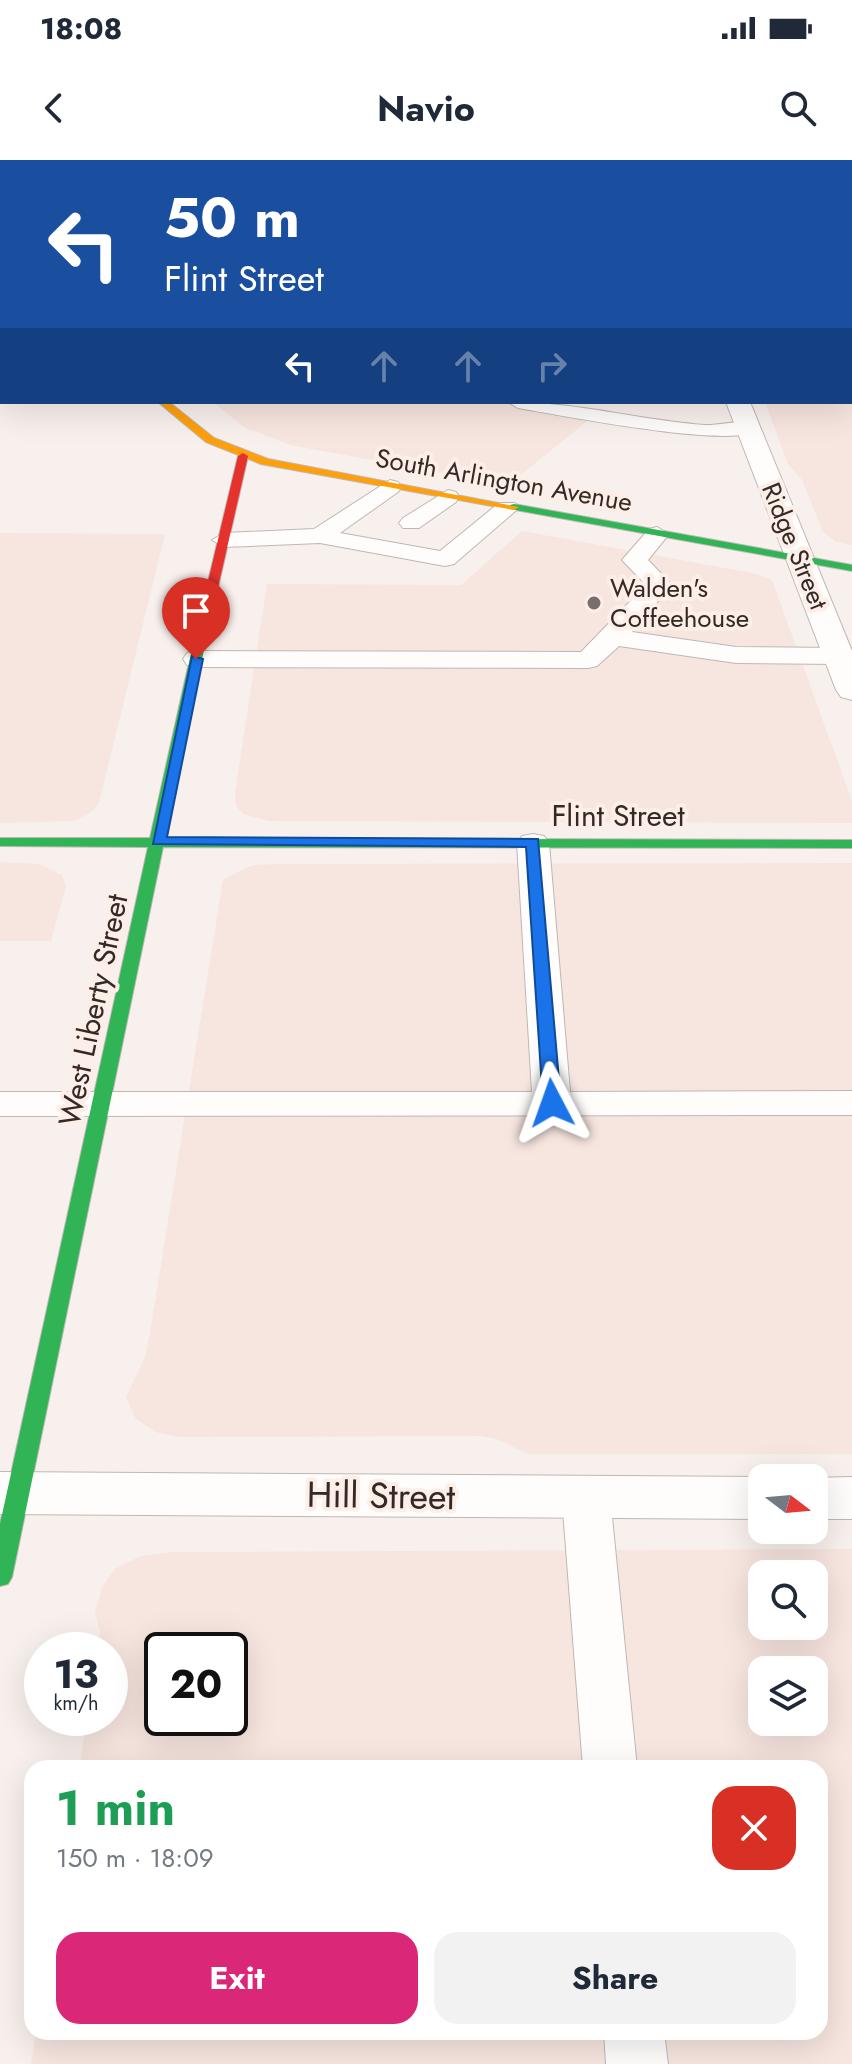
<!DOCTYPE html>
<meta charset="utf-8">
<style>
:root{--surface:#fff;--page:#f2f2f3;--text:#1f2937;--muted:#747a83;--accent:#db2777}
body{margin:0;font-family:Jost,sans-serif;background:var(--page);color:var(--text);height:100vh;display:flex;flex-direction:column;font-size:30px;white-space:nowrap}
*{box-sizing:border-box;margin:0}
p{font-size:26px;color:var(--muted)}
.icon{flex:none;width:44px;height:44px;fill:none;stroke:currentColor;stroke-width:2;stroke-linecap:round;stroke-linejoin:round}
.map{position:relative;flex:1;overflow:hidden}
.sheet{position:absolute;left:24px;top:1600px;width:804px;height:280px;display:flex;flex-direction:column;background:var(--surface);border-radius:24px;box-shadow:0 8px 32px #0002}
.sheet>*{flex:none}
.guide{position:absolute;left:0px;top:0px;width:852px;height:244px;box-shadow:0 8px 32px #0002;background:#1a4fa0;color:#fff;overflow:hidden}
.needle{width:52px;rotate:106deg}
.buttons{position:absolute;left:748px;top:1304px;display:grid;gap:16px}
.buttons a{display:grid;place-items:center;width:80px;height:80px;border-radius:16px;background:var(--surface);box-shadow:0 8px 32px #0002;font-size:40px}
.speed{position:absolute;left:24px;top:1472px;display:flex;gap:16px;font-size:40px;font-weight:700;text-align:center}
.speed>*{display:grid;place-content:center;width:104px;height:104px;border-radius:50%;background:var(--surface);box-shadow:0 8px 32px #0002;line-height:1}
.speed small{font-size:20px;font-weight:400}
.speed .limit{border:4px solid #111;border-radius:12px;background:#fff;color:#111}
.pin{position:absolute;display:grid;place-items:center;width:68px;height:68px;color:#fff;margin:-82px -34px;border-radius:50% 50% 50% 0;rotate:-45deg;box-shadow:0 0 8px #0007}
.pin .icon{rotate:45deg}
.me{position:absolute;width:88px;margin:-44px;rotate:356deg;stroke-linejoin:round;filter:drop-shadow(0 0 6px #0008)}
.turn{display:flex;align-items:center;gap:28px;height:168px;padding:0 32px;font-size:36px}
.turn .icon{width:104px;height:104px;stroke-width:2.5}
.turn b{display:block;font-size:56px;line-height:68px}
.lanes{display:flex;align-items:center;height:76px;padding:0 32px;background:#0003;justify-content:center;gap:40px;direction:ltr}
.lanes .off{opacity:.35}
.round{display:grid;place-items:center;flex:none;width:84px;height:84px;border-radius:24px;background:var(--page)}
.head{display:flex;align-items:center;justify-content:space-between;height:136px;padding:0 32px}
h1{font-size:48px;font-weight:700;line-height:60px;color:#1e9e55}
.action{display:flex;gap:16px;margin-top:auto;padding:16px 32px}
.action a{flex:1;height:92px;border-radius:24px;background:var(--accent);color:#fff;font-size:32px;font-weight:700;line-height:92px;text-align:center}
.action a+a{background:var(--page);color:var(--text)}
.status{display:flex;justify-content:space-between;align-items:center;height:56px;padding:0 40px;background:var(--surface);direction:ltr}
.status svg{height:22px;fill:currentColor}
header{display:flex;justify-content:space-between;align-items:center;height:104px;padding:0 32px;background:var(--surface);font-size:36px;font-weight:700}
.map>svg:first-child{display:block}
.built{fill:#f7e5df;fill-rule:evenodd}
.lines{fill:none;stroke-linecap:round;stroke-linejoin:round}
.lane-casing{stroke:#bfb7b4;stroke-width:2}
.street-casing{stroke:#bfb7b4;stroke-width:2}
.fast-casing{stroke:#bfb7b4;stroke-width:2}
.slow-casing{stroke:#bfb7b4;stroke-width:2}
.jam-casing{stroke:#bfb7b4;stroke-width:2}
.lane{fill:#fefdfc;fill-rule:evenodd}
.street{fill:#fefdfc;fill-rule:evenodd}
.fast{fill:#30b455;fill-rule:evenodd}
.slow{fill:#ff9f0a;fill-rule:evenodd}
.jam{fill:#e5322d;fill-rule:evenodd}
.route{fill:#1a73e8;stroke:#114b97;stroke-width:2}
.poi-dot{fill:#786f6c;stroke:#fdeee8;stroke-width:3}
.labels{text-anchor:middle;dominant-baseline:central;stroke-width:8;stroke-linejoin:round;paint-order:stroke}
.far-street-label{font-size:26px;fill:#332926;stroke:#fdeee8}
.far-poi-label{font-size:26px;fill:#332926;stroke:#fdeee8;text-anchor:start}
.street-label{font-size:30px;fill:#332926;stroke:#fdeee8}
.near-street-label{font-size:36px;fill:#332926;stroke:#fdeee8}
</style>
<div class="status"><b>18:08</b><svg viewBox="0 0 49 12"><path d="M0 12V9h3v3zM5 12V6h3v6zM10 12V3h3v9zM15 12V0h3v12zM26 1h20v11H26zM47 4h2v5h-2z"/></svg></div>
<header><svg class="icon" aria-label="back" viewBox="0 0 24 24"><path d="M15 5l-7 7 7 7"/></svg>Navio<svg class="icon" aria-label="search" viewBox="0 0 24 24"><circle cx="10" cy="10" r="6"/><path d="M15 15l6 6"/></svg></header>
<div class="map">
<svg width="852" height="1904" viewBox="0 0 852 1904">
<rect width="100%" height="100%" fill="#f8f0ed"/>
<path class="built" d="M850 229H852V385L836 382 823 372 802 320 788 304 765 242H850Z
M213 242H518L596 254 508 325 290 285 244 267Z
M522 371 757 414 772 420 852 641V663L269 661 243 654 236 646 235 632 267 424 461 425Z
M0 373 165 374 99 643 93 651 74 661 0 663Z
M0 702 39 704 62 715 66 726 51 781H0Z
M852 703V1294H528L497 1279 480 1276 179 1277 155 1272 135 1258 126 1237 145 1197 149 1179 223 720 253 705 280 704Z
M852 1389V1904H31L36 1872H820V1608H79L87 1558H110V1490H98L100 1473 95 1453 102 1427 115 1409 141 1396 174 1392ZM762 1414H814V1466H762ZM162 1490H230V1558H162ZM762 1510H814V1562H762Z"/>
<g class="lines">
<defs>
<path id="lane" d="M850 57 852 58V69L850 68Z
M850 99H852V109H850Z
M508 242C578 242 638 260 705 265 721 266 748 256 759 269 740 291 554 254 518 248Z
M390 320 398 322 401 327 398 332 340 373 440 391 499 343H515L519 348 454 404 445 406 320 383 224 387 212 380 224 373 314 369Z
M448 330 456 332 459 337 456 342 419 368H403L399 363 403 358Z
M657 367 669 374 648 400 672 425 632 472 736 487 839 488 848 490 852 496 839 504 736 503 619 486 597 506 588 508 196 507 187 505 183 499 187 493 196 491 581 492 646 425 622 400 649 369Z
M533 674 544 676 549 683 570 932 852 931V955L0 956V932H532L517 683 522 676Z
M586 1319 603 1324 610 1337 637 1608H583L562 1337 569 1324Z
M604 1872H664L668 1904H606Z"/>
<path id="street" d="M636 0H652L653 2H637Z
M0 31H2V41H0Z
M850 40H852V50H850Z
M850 164H852V176H850Z
M726 242H750L852 491V540L841 537 836 530Z
M0 1312 762 1317 766 1318H762V1359L0 1354Z
M852 1317V1359H814V1318H810Z"/>
<path id="fast" d="M2 197V203L0 204V198Z
M514 344 852 405V411L510 349V345Z
M200 476 206 480 165 678 852 680V688L163 687 12 1417 8 1424 0 1426V1364L148 687 0 686V678H150L194 480Z"/>
<path id="slow" d="M291 0 290 2H282L283 0Z
M158 242H169L214 278 268 299 519 347 514 350 261 304 206 282Z"/>
<path id="jam" d="M243 293 248 296 206 480 200 484 194 480 238 296Z"/>
</defs>
<use href="#lane" class="lane-casing"/>
<use href="#street" class="street-casing"/>
<use href="#fast" class="fast-casing"/>
<use href="#slow" class="slow-casing"/>
<use href="#jam" class="jam-casing"/>
<use href="#lane" class="lane"/>
<use href="#street" class="street"/>
<use href="#fast" class="fast"/>
<use href="#slow" class="slow"/>
<use href="#jam" class="jam"/>
</g>
<path class="route" d="M192 496 203 499 167 677 538 679 561 943 558 947H545L543 943 526 687 153 684Z"/>
<circle class="poi-dot" cx="594" cy="443" r="8"/>
<g class="labels">
<g class="far-street-label">
<text transform="translate(504 320) rotate(10)">South Arlington Avenue</text>
<text transform="translate(795 386) rotate(68)">Ridge Street</text>
</g>
<g class="far-poi-label">
<text x="610" y="428">Walden's<tspan x="610" dy="30">Coffeehouse</tspan></text>
</g>
<g class="street-label">
<text x="618" y="655">Flint Street</text>
<text transform="translate(93 850) rotate(-78)">West Liberty Street</text>
</g>
<g class="near-street-label">
<text transform="translate(381 1335) rotate(1)">Hill Street</text>
</g>
</g>
</svg>
<div class="buttons">
<a><svg class="needle" viewBox="-14 -14 28 28"><path d="M0-13l5 13h-10z" fill="#e53935"/><path d="M0 13l5-13h-10z" fill="#747a83"/></svg></a>
<a><svg class="icon" aria-label="search" viewBox="0 0 24 24"><circle cx="10" cy="10" r="6"/><path d="M15 15l6 6"/></svg></a>
<a><svg class="icon" aria-label="layers" viewBox="0 0 24 24"><path d="M12 4l9 5-9 5-9-5zM3 14l9 5 9-5"/></svg></a>
</div>
<div class="speed"><div>13<small>km/h</small></div><div class="limit">20</div></div>
<div class="pin" style="left:196px;top:499px;background:#d93025"><svg class="icon" aria-label="arrive" viewBox="0 0 24 24"><path d="M6 21V4h12l-3 4 3 4H6"/></svg></div>
<svg class="me" style="left:552px;top:943px" viewBox="-20 -20 40 40"><path d="M0-17L14 15 0 8-14 15z" fill="#1a73e8" stroke="#fff" stroke-width="4"/></svg>
<div class="guide">
<div class="turn"><svg class="icon" aria-label="left" viewBox="0 0 24 24"><path d="M17 20v-9H6M10 6l-5 5 5 5"/></svg><div><b>50 m</b>Flint Street</div></div>
<div class="lanes"><svg class="icon" aria-label="left" viewBox="0 0 24 24"><path d="M17 20v-9H6M10 6l-5 5 5 5"/></svg><svg class="icon off" aria-label="ahead" viewBox="0 0 24 24"><path d="M12 20V5M6 11l6-6 6 6"/></svg><svg class="icon off" aria-label="ahead" viewBox="0 0 24 24"><path d="M12 20V5M6 11l6-6 6 6"/></svg><svg class="icon off" aria-label="right" viewBox="0 0 24 24"><path d="M7 20v-9h11M14 6l5 5-5 5"/></svg></div>
</div>
<section class="sheet">
<div class="head"><div><h1>1 min</h1><p>150 m · 18:09</p></div><a class="round" style="background:#d93025;color:#fff"><svg class="icon" aria-label="close" viewBox="0 0 24 24"><path d="M6 6l12 12M18 6L6 18"/></svg></a></div>
<div class="action"><a>Exit</a><a>Share</a></div>
</section>
</div>
